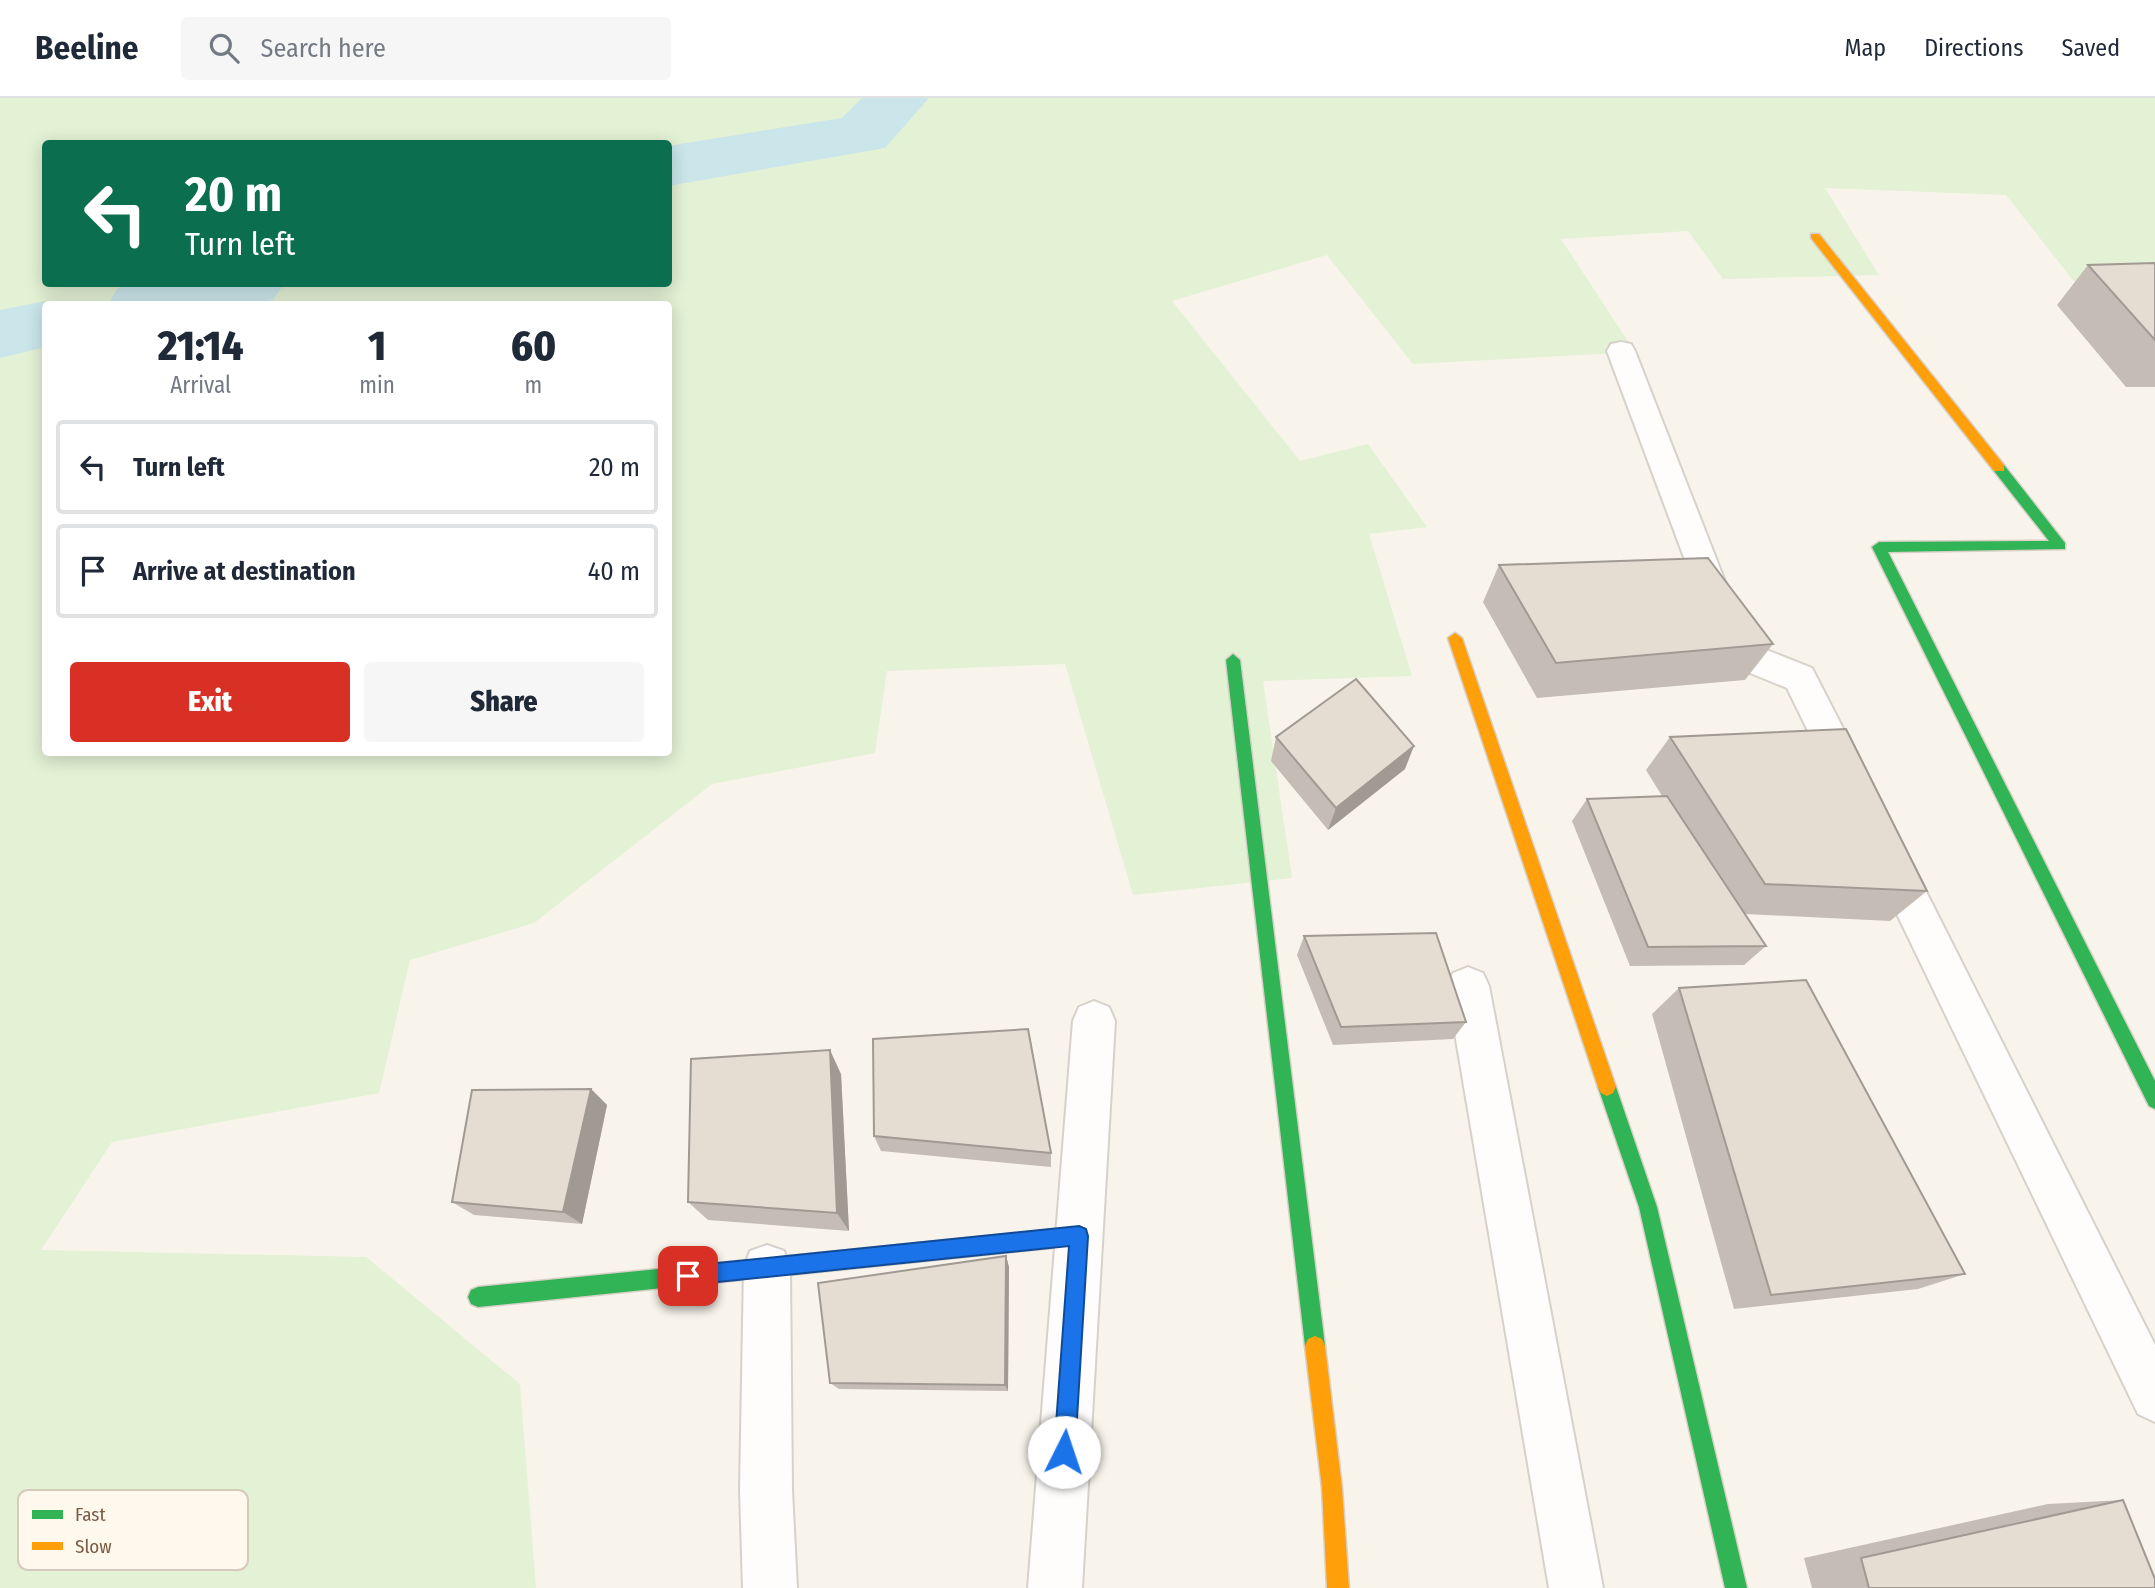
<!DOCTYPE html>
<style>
:root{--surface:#fff;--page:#f6f6f7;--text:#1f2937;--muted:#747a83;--line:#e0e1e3;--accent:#d93025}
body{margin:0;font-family:"Fira Sans Condensed",sans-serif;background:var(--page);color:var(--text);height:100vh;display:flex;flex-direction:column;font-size:26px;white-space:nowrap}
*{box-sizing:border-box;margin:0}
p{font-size:23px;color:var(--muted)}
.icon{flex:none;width:38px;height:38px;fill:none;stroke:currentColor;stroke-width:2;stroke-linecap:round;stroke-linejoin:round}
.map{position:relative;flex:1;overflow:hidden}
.details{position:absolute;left:42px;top:203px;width:630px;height:455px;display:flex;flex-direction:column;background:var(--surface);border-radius:7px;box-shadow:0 4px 18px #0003}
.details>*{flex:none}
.guide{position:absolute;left:42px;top:42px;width:630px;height:147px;border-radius:7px;box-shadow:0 4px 18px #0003;background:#0b6e4f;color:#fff;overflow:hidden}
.pin{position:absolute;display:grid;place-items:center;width:60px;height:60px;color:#fff;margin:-30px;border-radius:14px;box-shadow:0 4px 10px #0006}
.me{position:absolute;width:77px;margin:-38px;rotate:4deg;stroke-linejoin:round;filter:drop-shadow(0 0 5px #0008)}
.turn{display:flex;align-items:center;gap:24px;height:147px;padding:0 28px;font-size:32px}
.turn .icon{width:91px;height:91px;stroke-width:2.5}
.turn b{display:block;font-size:49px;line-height:60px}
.eta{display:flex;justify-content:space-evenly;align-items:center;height:119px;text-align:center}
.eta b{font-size:42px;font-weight:800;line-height:49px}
.action{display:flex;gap:14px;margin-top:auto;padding:14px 28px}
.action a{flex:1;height:80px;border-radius:7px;background:var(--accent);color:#fff;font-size:28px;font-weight:800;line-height:80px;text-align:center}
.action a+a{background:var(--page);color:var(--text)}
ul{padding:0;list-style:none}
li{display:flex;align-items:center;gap:21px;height:94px;margin:0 14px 10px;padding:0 14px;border:4px solid var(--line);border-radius:7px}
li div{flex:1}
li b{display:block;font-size:26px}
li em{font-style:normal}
header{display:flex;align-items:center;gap:42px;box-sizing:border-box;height:98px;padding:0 35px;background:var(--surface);border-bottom:2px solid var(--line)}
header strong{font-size:33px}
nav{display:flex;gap:38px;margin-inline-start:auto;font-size:24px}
.search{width:490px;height:63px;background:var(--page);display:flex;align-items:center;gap:18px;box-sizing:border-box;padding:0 24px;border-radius:7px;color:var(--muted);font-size:26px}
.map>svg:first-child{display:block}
.green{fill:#e3f1d4;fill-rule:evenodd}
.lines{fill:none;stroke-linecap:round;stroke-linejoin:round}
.river{fill:#cae6ea;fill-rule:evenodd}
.street-casing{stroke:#d7d1c9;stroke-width:4}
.fast-casing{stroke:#d8d0c7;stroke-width:3}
.slow-casing{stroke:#d8d0c7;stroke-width:3}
.street{fill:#fefdfc;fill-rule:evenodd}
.fast{fill:#30b455;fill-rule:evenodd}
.slow{fill:#ff9f0a;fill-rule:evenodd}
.wall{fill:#c5bdb5}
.shaded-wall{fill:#a09a93}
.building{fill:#e5dcd2;stroke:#a09a93;stroke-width:2}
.route{fill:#1a73e8;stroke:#114b97;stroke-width:2}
.key{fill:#fff9ed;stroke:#d7cabb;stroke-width:2}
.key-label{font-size:19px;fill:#7a5c47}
</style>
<header>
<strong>Beeline</strong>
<div class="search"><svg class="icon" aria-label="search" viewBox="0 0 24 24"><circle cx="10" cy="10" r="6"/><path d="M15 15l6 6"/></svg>Search here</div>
<nav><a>Map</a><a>Directions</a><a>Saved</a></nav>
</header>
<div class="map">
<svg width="2155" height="1490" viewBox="0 0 2155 1490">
<rect width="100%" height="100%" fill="#f8f4eb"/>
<path class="green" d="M0 0H2155V228H2109L2006 97 1825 90 1879 177 1723 181 1688 133 1561 141 1635 254 1413 266 1327 157 1172 203 1300 363 1368 346 1427 429 1369 436 1412 578 1263 583 1292 780 1133 797 1065 566 887 573 875 655 712 686 534 825 410 862 379 995 112 1044 41 1152 366 1159 520 1286 536 1490H0ZM46 46H668V186H46ZM46 206H668V654H46Z"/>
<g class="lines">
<path class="river" d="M862 0H929L885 50 668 88V48L842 20Z
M136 186H284L273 202 254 206H108L118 190Z
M46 203 60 206H46V249L0 260V212Z"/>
<defs>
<path id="street" d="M1621 244 1631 246 1635 253 1749 545 1812 570 1868 679 1862 690 1849 694 1836 690 1787 590 1723 564 1607 253 1611 246Z
M1888 741 1902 746 2155 1247V1324L2138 1316 1869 758 1874 746Z
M1468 869 1483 875 1489 888 1603 1490H1549L1447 888 1453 875Z
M1094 903 1109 909 1115 923 1082 1490H1028L1073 923 1079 909Z
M767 1147 784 1153 790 1170 792 1392 797 1490H743L740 1392 744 1170 750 1153Z"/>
<path id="fast" d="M1999 366 2004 367 2065 445V451L1888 454 2155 983V1011L2149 1008 1872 449 1879 444 2049 443 1994 373 1993 370Z
M1233 556 1240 562 1325 1248 1322 1255 1315 1258 1308 1255 1305 1248 1226 562Z
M1607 980 1613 983 1616 989 1657 1109 1747 1490H1725L1639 1109 1598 989 1601 983Z
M1079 1129 1086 1131 1088 1138 1086 1145 1079 1147 478 1209 471 1206 468 1199 471 1192 478 1189Z"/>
<path id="slow" d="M1811 136H1819L2004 367V373H1994L1811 140Z
M1455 535 1462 540 1616 989 1613 995 1607 998 1601 995 1598 989 1448 540Z
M1315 1238 1322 1241 1325 1248 1342 1390 1349 1490H1327L1322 1390 1305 1248 1308 1241Z"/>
</defs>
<use href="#street" class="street-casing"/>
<use href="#fast" class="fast-casing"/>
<use href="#slow" class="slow-casing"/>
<use href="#street" class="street"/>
<use href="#fast" class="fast"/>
<use href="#slow" class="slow"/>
</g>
<path class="wall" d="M2155 165V289H2126L2057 207 2088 167Z
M1499 467 1773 546 1745 582 1537 600 1483 504Z
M1276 639 1405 671 1328 732 1271 663Z
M1670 639 1927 793 1890 823 1745 816 1766 848 1744 867 1630 868 1572 723 1587 701 1662 698 1646 672Z
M1304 838 1466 924 1453 941 1333 947 1297 857Z
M1679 890 1965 1176 1918 1191 1734 1211 1652 916Z
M841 976 849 1133 708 1122 688 1104Z
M591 991 607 1007 582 1126 474 1117 452 1104Z
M874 1038 1051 1055V1069L881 1053Z
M1006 1158 1009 1169 1008 1293 839 1291 830 1285Z
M2123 1402 2155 1490H1812L1804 1460 2048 1406Z"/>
<path class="shaded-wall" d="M1414 648 1405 671 1328 732 1336 710Z
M830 952 841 976 849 1133 837 1115Z
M591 991 607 1007 582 1126 563 1114Z
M1006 1158 1009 1169 1008 1293 1005 1287Z"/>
<path class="building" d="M2155 165V242L2088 167Z
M1708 460 1773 546 1556 565 1499 467Z
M1356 581 1414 648 1336 710 1276 639Z
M1846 631 1927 793 1765 786 1670 639Z
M1667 698 1766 848 1648 849 1587 701Z
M1436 835 1466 924 1341 929 1304 838Z
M1806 882 1965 1176 1771 1197 1679 890Z
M1028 931 1051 1055 874 1038 873 941Z
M830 952 837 1115 688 1104 691 961Z
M591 991 563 1114 452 1104 472 992Z
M1006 1158 1005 1287 830 1285 818 1185Z
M2123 1402 2155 1481V1490H1869L1861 1460Z"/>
<path class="route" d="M1079 1128 1086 1131 1088 1138 1075 1354 1072 1362 1064 1365 1057 1362 1054 1354 1069 1148 688 1187 681 1184 678 1178 681 1171 688 1168Z"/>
<rect x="18" y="1392" width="230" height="80" rx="10" class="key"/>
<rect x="32" y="1412" width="31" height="9" fill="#30b455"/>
<rect x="32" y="1444" width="31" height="8" fill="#ff9f0a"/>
<g class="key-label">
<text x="75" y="1423">Fast</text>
<text x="75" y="1455">Slow</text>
</g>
</svg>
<div class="pin" style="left:688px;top:1178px;background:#d93025"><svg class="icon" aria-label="arrive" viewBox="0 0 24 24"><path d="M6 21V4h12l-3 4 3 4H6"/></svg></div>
<svg class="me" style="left:1064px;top:1354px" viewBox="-20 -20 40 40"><circle r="19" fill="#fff"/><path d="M0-13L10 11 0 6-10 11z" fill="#1a73e8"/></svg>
<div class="guide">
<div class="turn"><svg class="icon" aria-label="left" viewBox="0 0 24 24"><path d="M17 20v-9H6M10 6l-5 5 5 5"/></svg><div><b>20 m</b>Turn left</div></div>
</div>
<section class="details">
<div class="eta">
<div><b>21:14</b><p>Arrival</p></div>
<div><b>1</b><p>min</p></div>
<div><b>60</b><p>m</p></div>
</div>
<ul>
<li><svg class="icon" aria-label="left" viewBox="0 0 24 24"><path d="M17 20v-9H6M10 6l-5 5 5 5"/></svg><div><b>Turn left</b></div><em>20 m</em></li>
<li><svg class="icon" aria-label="arrive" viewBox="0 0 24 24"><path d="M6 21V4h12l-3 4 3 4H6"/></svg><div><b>Arrive at destination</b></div><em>40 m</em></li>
</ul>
<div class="action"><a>Exit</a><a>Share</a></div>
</section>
</div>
